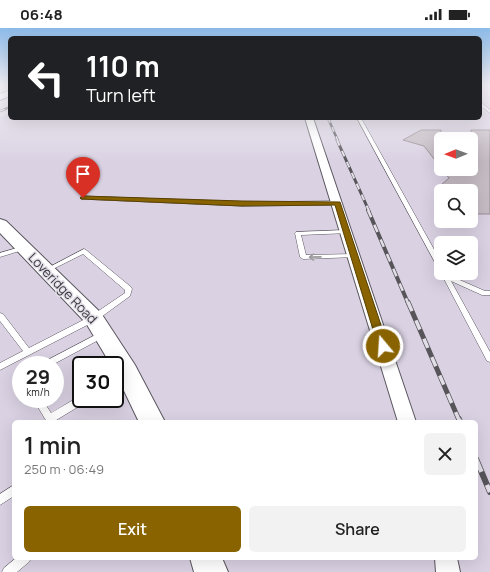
<!DOCTYPE html>
<meta charset="utf-8">
<style>
:root{--surface:#fff;--page:#f2f2f2;--text:#222;--muted:#767676;--accent:#886300}
body{margin:0;font-family:Manrope,sans-serif;background:var(--page);color:var(--text);height:100vh;display:flex;flex-direction:column;font-size:15px;white-space:nowrap}
*{box-sizing:border-box;margin:0}
p{font-size:13px;color:var(--muted)}
.icon{flex:none;width:22px;height:22px;fill:none;stroke:currentColor;stroke-width:2;stroke-linecap:round;stroke-linejoin:round}
.map{position:relative;flex:1;overflow:hidden}
.sheet{position:absolute;left:12px;top:392px;width:466px;height:140px;display:flex;flex-direction:column;background:var(--surface);border-radius:6px;box-shadow:0 4px 16px #0002}
.sheet>*{flex:none}
.top-card{position:absolute;left:8px;top:8px;width:474px;height:84px;border-radius:6px;box-shadow:0 4px 16px #0002;background:#202124;color:#fff;overflow:hidden}
.needle{width:26px;rotate:269deg}
.buttons{position:absolute;left:434px;top:104px;display:grid;gap:8px}
.buttons a{display:grid;place-items:center;width:44px;height:44px;border-radius:6px;background:var(--surface);box-shadow:0 4px 16px #0002;font-size:20px}
.speed{position:absolute;left:12px;top:328px;display:flex;gap:8px;font-size:20px;font-weight:700;text-align:center}
.speed>*{display:grid;place-content:center;width:52px;height:52px;border-radius:50%;background:var(--surface);box-shadow:0 4px 16px #0002;line-height:1}
.speed small{font-size:10px;font-weight:400}
.speed .limit{border:2px solid #111;border-radius:6px;background:#fff;color:#111}
.pin{position:absolute;display:grid;place-items:center;width:34px;height:34px;color:#fff;margin:-41px -17px;border-radius:50% 50% 50% 0;rotate:-45deg;box-shadow:0 0 4px #0007}
.pin .icon{rotate:45deg}
.me{position:absolute;width:44px;margin:-22px;rotate:342deg;stroke-linejoin:round;filter:drop-shadow(0 0 3px #0008)}
.turn{display:flex;align-items:center;gap:14px;height:84px;padding:0 12px;font-size:18px}
.turn .icon{width:52px;height:52px;stroke-width:2.5}
.turn b{display:block;font-size:28px;line-height:34px}
.round{display:grid;place-items:center;flex:none;width:42px;height:42px;border-radius:6px;background:var(--page)}
.overview{display:flex;align-items:center;justify-content:space-between;height:68px;padding:0 12px}
h1{font-size:24px;font-weight:600;line-height:30px}
.primary-button{display:flex;gap:8px;margin-top:auto;padding:8px 12px}
.primary-button a{flex:1;height:46px;border-radius:6px;background:var(--accent);color:#fff;font-size:16px;font-weight:600;line-height:46px;text-align:center}
.primary-button a+a{background:var(--page);color:var(--text)}
.status{display:flex;justify-content:space-between;align-items:center;height:28px;padding:0 20px;background:var(--surface);direction:ltr}
.status svg{height:11px;fill:currentColor}
.map>svg:first-child{display:block}
.built{fill:#dad2e3;fill-rule:evenodd}
.lines{fill:none;stroke-linecap:round;stroke-linejoin:round}
.stream{fill:#859bb6;fill-rule:evenodd}
.building{fill:#c6bcc4;stroke:#978e95}
.service-casing{stroke:#5b565f;stroke-width:1}
.minor-casing{stroke:#5b565f;stroke-width:2}
.secondary-casing{stroke:#5b565f;stroke-width:2}
.service{fill:#fff;fill-rule:evenodd}
.minor{fill:#fff;fill-rule:evenodd}
.secondary{fill:#fff;fill-rule:evenodd}
.rail-far4-casing{stroke:#57555a;stroke-width:2.5}
.rail-far3-casing{stroke:#57555a;stroke-width:3}
.rail-far2-casing{stroke:#57555a;stroke-width:4}
.rail-far1-casing{stroke:#57555a;stroke-width:5}
.rail-casing{stroke:#57555a;stroke-width:6}
.rail-far4{stroke:#e2dee8;stroke-width:1.5;stroke-dasharray:5;stroke-linecap:butt}
.rail-far3{stroke:#e2dee8;stroke-width:2;stroke-dasharray:6;stroke-linecap:butt}
.rail-far2{stroke:#e2dee8;stroke-width:2.5;stroke-dasharray:8;stroke-linecap:butt}
.rail-far1{stroke:#e2dee8;stroke-width:3.5;stroke-dasharray:10;stroke-linecap:butt}
.rail{stroke:#e2dee8;stroke-width:4.5;stroke-dasharray:14;stroke-linecap:butt}
.oneway{stroke:#9c9a9c}
.route{fill:#886300;stroke:#584000}
.labels{text-anchor:middle;dominant-baseline:central;stroke-width:3;stroke-linejoin:round;paint-order:stroke}
.street-label{font-size:13px;fill:#38363a;stroke:#e2dee8}
</style>
<div class="status"><b>06:48</b><svg viewBox="0 0 49 12"><path d="M0 12V9h3v3zM5 12V6h3v6zM10 12V3h3v9zM15 12V0h3v12zM26 1h20v11H26zM47 4h2v5h-2z"/></svg></div>
<div class="map">
<svg width="490" height="544" viewBox="0 0 490 544">
<rect width="100%" height="100%" fill="#e2dee8"/>
<path class="built" d="M480 58H490V544H0V90L10 85V90H480ZM441 111H471V141H441ZM441 163H471V193H441ZM441 215H471V245H441ZM21 337H55V371H21ZM81 337H115V371H81ZM14 394H476V530H14Z"/>
<g class="lines">
<path class="stream" d="M0 58H5L0 60Z"/>
</g>
<path class="building" d="M421 102H441V140L424 118 403 112Z
M471 102H490V186H471V163H434L449 150 441 141H471Z"/>
<g class="lines">
<defs>
<path id="service" d="M480 74 490 82V85L480 77Z
M357 90H361L441 234V242L438 240Z
M83 168 242 174 337 173 340 175 337 177 242 178 81 171V169Z
M347 202 349 203V205L301 207 306 227 354 226 356 227 357 228 356 229 303 231 300 229 295 205 296 204Z
M24 218 26 219 27 220 26 221 0 229V225Z
M84 221 86 222 131 259 132 261 130 268 97 292 0 342V335L23 323 0 293V285L3 286 29 320 91 288 125 265V262L83 226 49 243H45L44 242Z
M446 246 485 263H490V267H482L451 253 490 324V334L487 333 443 249 444 247Z
M103 303 106 304 107 306 106 308 52 337H41L42 335Z
M80 368H81V371H87L86 374 53 394H47L33 371H42L51 385Z
M14 457V468L0 477V466Z
M16 530H31L29 534 17 544H2L4 540Z"/>
<path id="minor" d="M305 90H313L416 394H398Z
M435 530H457L460 544H436Z"/>
<path id="secondary" d="M10 62V68L0 72V66Z
M0 191 6 193 101 285 135 337 165 394H139L115 344V337H111L86 295 0 205Z
M190 530H222L228 544H194Z"/>
</defs>
<use href="#service" class="service-casing"/>
<use href="#minor" class="minor-casing"/>
<use href="#secondary" class="secondary-casing"/>
<use href="#service" class="service"/>
<use href="#minor" class="minor"/>
<use href="#secondary" class="secondary"/>
<defs>
<path id="rail-far4" d="M0 83 10 79
M328 90 338 113"/>
<path id="rail-far3" d="M337 112 369 183"/>
<path id="rail-far2" d="M368 182 408 275"/>
<path id="rail-far1" d="M408 274 459 392"/>
<path id="rail" d="M459 391 460 394
M476 431 490 464"/>
</defs>
<use href="#rail-far4" class="rail-far4-casing"/>
<use href="#rail-far3" class="rail-far3-casing"/>
<use href="#rail-far2" class="rail-far2-casing"/>
<use href="#rail-far1" class="rail-far1-casing"/>
<use href="#rail" class="rail-casing"/>
<use href="#rail-far4" class="rail-far4"/>
<use href="#rail-far3" class="rail-far3"/>
<use href="#rail-far2" class="rail-far2"/>
<use href="#rail-far1" class="rail-far1"/>
<use href="#rail" class="rail"/>
</g>
<defs><path id="oneway-shaft" d="M-6 0H5M1.5-3L5.5 0L1.5 3" fill="none" stroke-width="1.6" stroke-linecap="round" stroke-linejoin="round"/></defs>
<use class="oneway" href="#oneway-shaft" transform="translate(315 229) rotate(179)"/>
<linearGradient id="sky" x2="0" y2="1"><stop stop-color="#8dbbe9"/><stop offset="0.43" stop-color="#f2f0f5"/><stop offset="1" stop-color="#f2f0f5" stop-opacity="0"/></linearGradient>
<rect width="490" height="134" fill="url(#sky)"/>
<path class="route" d="M83 168 242 173 340 174 388 318 387 321H380L378 318 335 177 242 178 81 171 80 170Z"/>
<g class="labels">
<g class="street-label">
<text transform="translate(63 260) rotate(46)">Loveridge Road</text>
</g>
</g>
</svg>
<div class="buttons">
<a><svg class="needle" viewBox="-14 -14 28 28"><path d="M0-13l5 13h-10z" fill="#e53935"/><path d="M0 13l5-13h-10z" fill="#767676"/></svg></a>
<a><svg class="icon" aria-label="search" viewBox="0 0 24 24"><circle cx="10" cy="10" r="6"/><path d="M15 15l6 6"/></svg></a>
<a><svg class="icon" aria-label="layers" viewBox="0 0 24 24"><path d="M12 4l9 5-9 5-9-5zM3 14l9 5 9-5"/></svg></a>
</div>
<div class="speed"><div>29<small>km/h</small></div><div class="limit">30</div></div>
<div class="pin" style="left:83px;top:170px;background:#d93025"><svg class="icon" aria-label="arrive" viewBox="0 0 24 24"><path d="M6 21V4h12l-3 4 3 4H6"/></svg></div>
<svg class="me" style="left:383px;top:318px" viewBox="-20 -20 40 40"><circle r="17" fill="#886300" stroke="#fff" stroke-width="3"/><path d="M0-11L8 9 0 5-8 9z" fill="#fff"/></svg>
<div class="top-card">
<div class="turn"><svg class="icon" aria-label="left" viewBox="0 0 24 24"><path d="M17 20v-9H6M10 6l-5 5 5 5"/></svg><div><b>110 m</b>Turn left</div></div>
</div>
<section class="sheet">
<div class="overview"><div><h1>1 min</h1><p>250 m · 06:49</p></div><a class="round"><svg class="icon" aria-label="close" viewBox="0 0 24 24"><path d="M6 6l12 12M18 6L6 18"/></svg></a></div>
<div class="primary-button"><a>Exit</a><a>Share</a></div>
</section>
</div>
